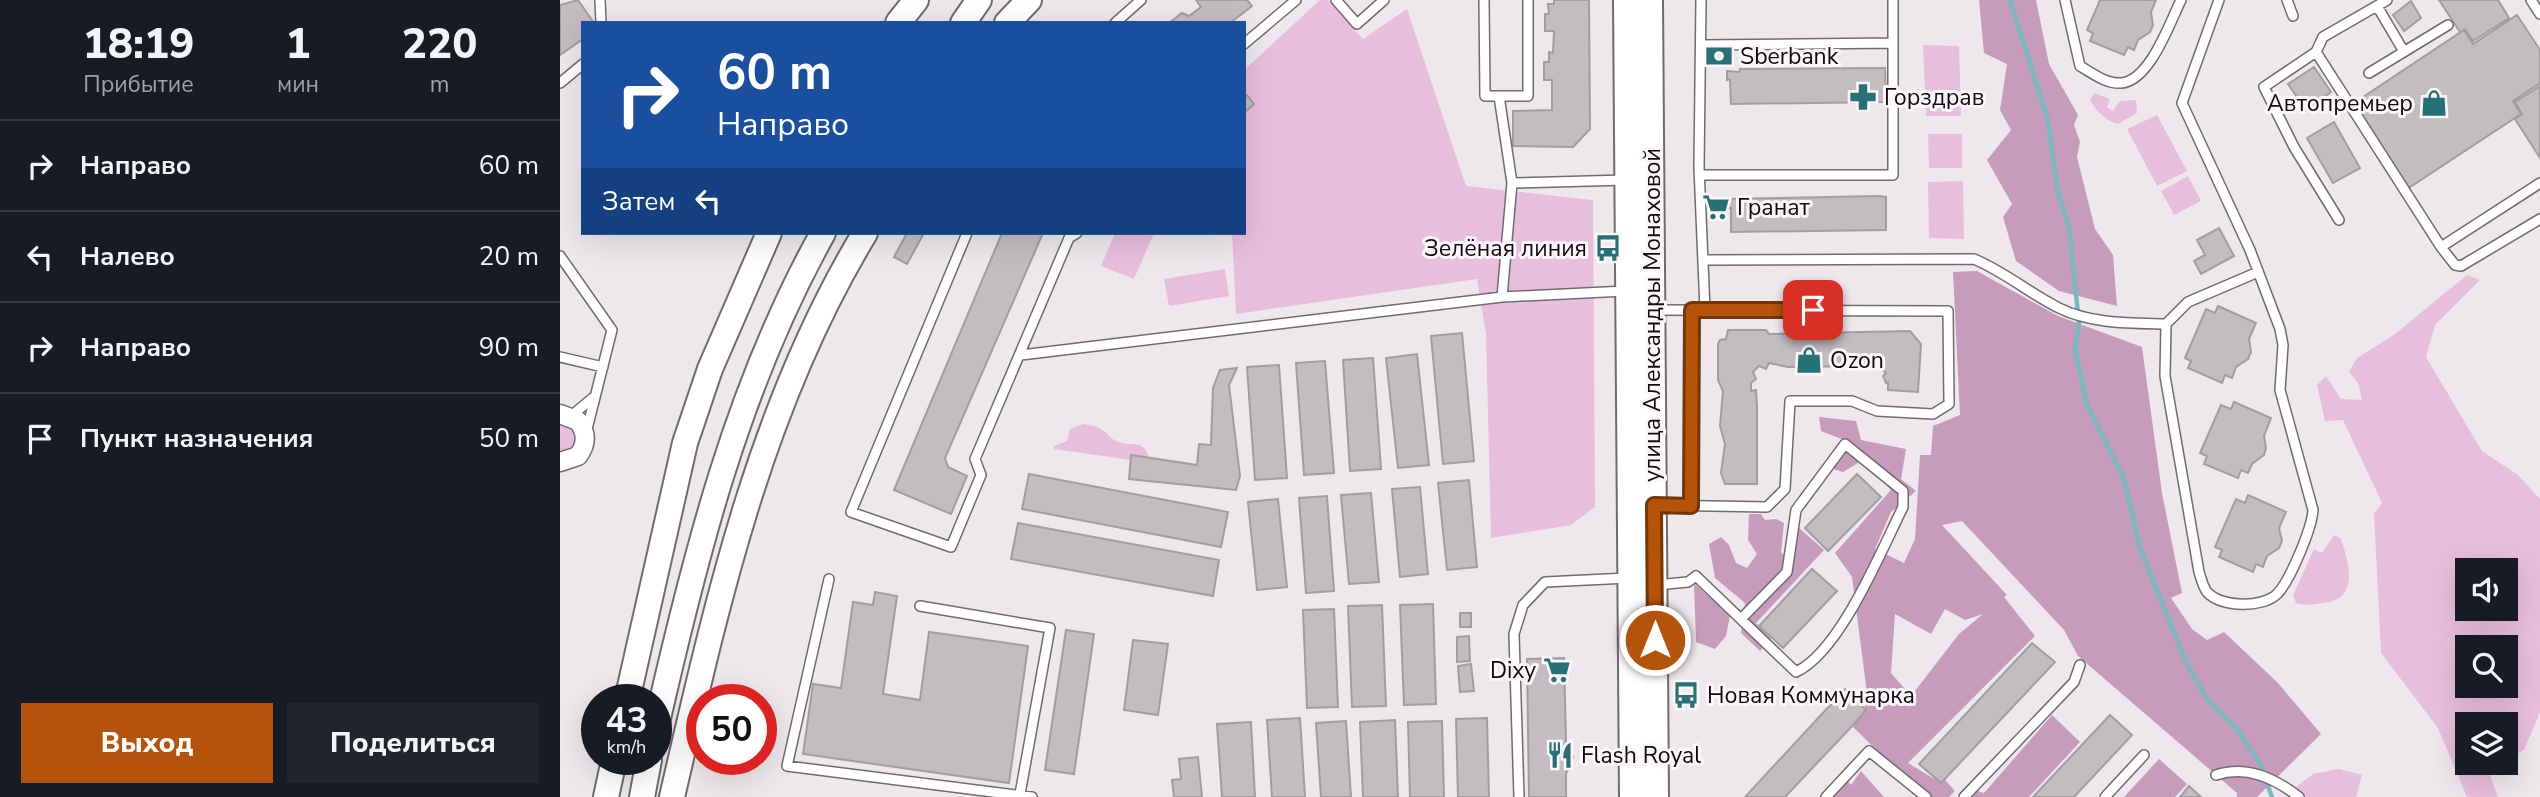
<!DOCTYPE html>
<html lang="ru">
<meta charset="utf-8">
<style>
:root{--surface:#171b24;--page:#20242c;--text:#f1f3f6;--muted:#9ea1a6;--line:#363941;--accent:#b45309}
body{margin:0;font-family:"Nunito Sans",sans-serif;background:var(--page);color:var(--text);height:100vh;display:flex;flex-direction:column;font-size:26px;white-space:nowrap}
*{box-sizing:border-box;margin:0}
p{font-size:23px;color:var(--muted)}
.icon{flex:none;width:38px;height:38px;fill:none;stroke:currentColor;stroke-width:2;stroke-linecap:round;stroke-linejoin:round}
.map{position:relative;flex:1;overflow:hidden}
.sheet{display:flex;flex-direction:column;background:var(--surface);width:560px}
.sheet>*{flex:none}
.hud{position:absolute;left:21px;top:21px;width:665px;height:214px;border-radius:0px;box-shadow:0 7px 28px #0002;background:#1a4fa0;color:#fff;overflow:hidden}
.buttons{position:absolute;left:1895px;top:558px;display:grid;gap:14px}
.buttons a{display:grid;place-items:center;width:63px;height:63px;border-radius:0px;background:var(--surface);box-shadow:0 7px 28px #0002;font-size:35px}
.speed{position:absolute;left:21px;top:684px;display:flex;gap:14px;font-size:35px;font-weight:700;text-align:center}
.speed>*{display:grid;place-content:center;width:91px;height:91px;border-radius:50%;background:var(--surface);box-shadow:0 7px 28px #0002;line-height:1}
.speed small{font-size:18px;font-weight:400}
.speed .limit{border:10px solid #d22;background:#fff;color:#111}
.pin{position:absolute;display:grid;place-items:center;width:60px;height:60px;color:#fff;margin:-30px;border-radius:14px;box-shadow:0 4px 10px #0006}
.me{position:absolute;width:77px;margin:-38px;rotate:0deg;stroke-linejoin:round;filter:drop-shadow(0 0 5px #0008)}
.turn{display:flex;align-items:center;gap:24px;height:147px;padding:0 21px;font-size:32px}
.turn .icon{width:91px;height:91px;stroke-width:2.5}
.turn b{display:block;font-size:49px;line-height:60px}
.then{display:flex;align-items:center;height:66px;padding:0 21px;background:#0003;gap:14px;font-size:26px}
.eta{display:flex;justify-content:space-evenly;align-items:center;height:119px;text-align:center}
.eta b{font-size:42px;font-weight:800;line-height:49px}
.primary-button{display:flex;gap:14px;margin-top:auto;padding:14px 21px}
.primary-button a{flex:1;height:80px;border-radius:0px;background:var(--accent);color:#fff;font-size:28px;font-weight:800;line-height:80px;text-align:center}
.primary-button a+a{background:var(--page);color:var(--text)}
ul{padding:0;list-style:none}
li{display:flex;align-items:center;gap:21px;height:91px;padding:0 21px;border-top:2px solid var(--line)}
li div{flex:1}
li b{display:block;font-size:26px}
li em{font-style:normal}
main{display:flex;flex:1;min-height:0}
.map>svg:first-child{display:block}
.green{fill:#e8bedd;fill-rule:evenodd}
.forest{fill:#c79bbc;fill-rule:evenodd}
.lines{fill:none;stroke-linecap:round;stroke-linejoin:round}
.stream{stroke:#77bbc1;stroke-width:4.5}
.building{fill:#c3bdc2;stroke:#a39da1;stroke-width:2}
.service-casing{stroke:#716b6f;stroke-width:12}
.minor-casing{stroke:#716b6f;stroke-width:21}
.secondary-casing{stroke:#716b6f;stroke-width:28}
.service{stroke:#fff;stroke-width:9}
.minor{stroke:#fff;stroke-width:18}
.secondary{stroke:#fff;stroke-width:24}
.route-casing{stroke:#753606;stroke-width:18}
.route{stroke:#b45309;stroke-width:12}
.labels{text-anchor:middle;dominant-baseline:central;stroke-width:6;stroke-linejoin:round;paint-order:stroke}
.poi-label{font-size:23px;fill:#0d0b0d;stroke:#fcf5fa;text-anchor:start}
.street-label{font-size:23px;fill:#0d0b0d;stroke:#fcf5fa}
</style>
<main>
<section class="sheet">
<div class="eta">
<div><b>18:19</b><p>Прибытие</p></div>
<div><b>1</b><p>мин</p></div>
<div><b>220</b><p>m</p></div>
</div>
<ul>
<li><svg class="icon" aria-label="right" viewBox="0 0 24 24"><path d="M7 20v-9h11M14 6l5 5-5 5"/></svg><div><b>Направо</b></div><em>60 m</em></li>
<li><svg class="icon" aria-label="left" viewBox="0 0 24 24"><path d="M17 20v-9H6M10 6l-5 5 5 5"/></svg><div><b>Налево</b></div><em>20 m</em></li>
<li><svg class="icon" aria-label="right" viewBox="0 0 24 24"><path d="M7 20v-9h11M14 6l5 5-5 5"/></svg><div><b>Направо</b></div><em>90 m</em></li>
<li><svg class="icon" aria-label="arrive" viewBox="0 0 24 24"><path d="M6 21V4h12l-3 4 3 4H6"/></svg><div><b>Пункт назначения</b></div><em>50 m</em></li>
</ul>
<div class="primary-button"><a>Выход</a><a>Поделиться</a></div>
</section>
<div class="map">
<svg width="1980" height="797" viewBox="0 0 1980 797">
<rect width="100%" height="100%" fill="#eee8ed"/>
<path class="green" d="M760 0H768L803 39 847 9 906 186 1033 200 1035 507 1011 525 931 538 926 334 917 279 676 314 672 233H684V70Z
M1363 45 1399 46 1401 116H1366Z
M1534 93 1550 99 1547 107 1553 111 1560 101 1576 100 1577 113 1558 124C1548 122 1534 110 1530 99Z
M1597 115 1627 171 1597 186 1567 129Z
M1368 134H1402V168H1369Z
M1628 176 1641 201 1614 215 1601 191Z
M1403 181 1404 239 1369 238 1368 182Z
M555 233H594L574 279 541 266Z
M665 269 669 296 609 306 604 279Z
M1907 275 1920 280 1875 325 1866 357 1922 451 1958 475 1980 499V712L1964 750 1946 760V724H1908V763H1941L1928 770 1938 797H1907L1878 728 1821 653 1814 514 1822 503 1783 420 1765 421 1757 385 1766 376 1781 399 1802 400 1798 383 1789 372 1797 358 1835 334ZM1908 570H1946V609H1908ZM1908 648H1946V686H1908Z
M0 421 17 430V447L0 455Z
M523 424C550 427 544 437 559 442 571 447 583 439 588 455L585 462 494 449V446L507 441 510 429Z
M1774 535 1781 539C1789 563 1800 600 1763 603 1754 604 1744 606 1736 603L1733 595 1754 549 1762 553Z
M1779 769 1802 775 1796 797H1728V793L1753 774Z"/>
<path class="forest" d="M1419 0H1476L1489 64 1518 115 1514 125 1520 142 1517 157 1535 229 1553 255 1557 306 1499 291 1456 261 1443 217 1452 204 1427 160 1451 130 1440 110 1447 64 1424 53Z
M1417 271 1498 316 1582 347 1602 493 1622 593 1611 598 1632 629 1647 640 1664 632 1718 683 1761 734 1697 797H1677V793L1518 656 1504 630 1402 521 1382 525 1447 595 1444 597 1475 636 1348 763 1381 783 1385 780 1395 791 1389 797H1364L1293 727 1308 701 1292 577 1275 553 1331 490 1303 460 1283 472 1273 469 1284 440 1261 431 1259 417 1296 421 1301 440 1346 449 1341 479 1356 491 1331 512 1315 549 1344 563 1355 539 1360 455H1371L1373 426 1400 415 1393 272ZM1385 609 1405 620 1423 614 1399 634 1351 696 1331 673 1335 614 1371 634Z
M1189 514H1201L1205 520 1216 519 1224 523 1221 553 1225 555 1233 531 1238 527 1264 550 1196 623 1211 639 1200 651 1181 633 1185 603 1155 578 1149 544 1161 537 1169 545 1176 563 1187 568 1197 554 1188 540Z
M1134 583 1170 616 1166 636 1155 649 1136 642Z
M1492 715 1520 742 1469 797H1406L1412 789 1424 793Z
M1599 759 1627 784 1615 797H1564Z
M1301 771 1324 797H1272L1285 778 1291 785Z"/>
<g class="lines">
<path class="stream" d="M1450 0 1488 120 1497 188 1509 228 1519 323 1515 349 1527 405 1564 479 1580 548 1626 662 1647 699 1676 728 1699 762 1712 797"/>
</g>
<path class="building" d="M18 0 34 23H23V39L0 55V5Z
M636 0H687L692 6 670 23H609L622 13 629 16 641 7Z
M994 0H1029L1030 129 1013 147 953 146V111L992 110V80H984V62H989V52L993 53 994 31H985V14H989L988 4H994Z
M1540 0H1596L1591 12 1593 25 1590 32 1578 40 1574 50 1568 47 1564 55 1530 41 1533 33 1527 30Z
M1879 0H1938L1949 18 1913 41 1905 29 1900 32Z
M1851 1 1861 18 1844 31 1833 15Z
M1957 15 1980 50V83L1953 101 1961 114 1847 189 1791 105 1904 30 1913 44Z
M1754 67 1771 92 1746 110 1728 84Z
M1325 68 1326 102 1171 104 1170 79 1167 80V71L1179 72 1180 69Z
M1980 86V158L1955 119 1962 114 1955 102Z
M687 95 694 104 685 112 684 97Z
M1774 122 1800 168 1773 183 1747 138Z
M1318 196 1326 197V230L1171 232V208H1167L1166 199Z
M1659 228 1674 256 1641 274 1634 261 1645 255 1637 240Z
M347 233H364L347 264 334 257Z
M442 233H483L385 458 388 467 407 476 391 514 334 490Z
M1658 306 1696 323 1689 339 1691 352 1688 359 1676 367 1672 378 1665 375 1662 383 1628 368 1631 361 1625 358 1646 309 1655 313Z
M1168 330H1206L1209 334 1350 331 1361 344 1358 392 1328 390V382L1326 383 1323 376 1326 373 1320 367 1314 370 1310 366 1228 367 1209 363 1206 369 1199 366 1193 372 1196 379 1191 383V391L1196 390 1197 406V484H1165L1161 473 1165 444 1160 426 1163 391 1158 380V344L1160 340 1166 339Z
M902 333 914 461 883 464 871 336Z
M857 354 869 465 838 468 826 358Z
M813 358 821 469 790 471 783 360Z
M765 361 774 473 744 475 736 363Z
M719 365 727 478 695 480 687 367Z
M677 368 669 385 680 476 676 490 569 479 571 455 637 465 639 444 651 445 653 388 660 370Z
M1674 402 1711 418 1704 436 1706 448 1704 455 1692 464 1688 473 1681 470 1678 478 1644 464 1647 456 1640 453 1661 405 1671 409Z
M469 474 668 512 661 547 462 509Z
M1297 474 1321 497 1268 551 1245 528Z
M909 480 917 567 887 570 878 483Z
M860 487 868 574 840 577 832 489Z
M811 493 819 582 789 584 781 495Z
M1688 495 1726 512 1719 528 1722 541 1719 548 1707 556 1703 567 1696 564 1693 572 1659 557 1662 550 1655 547 1676 499 1685 503Z
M767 496 774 591 746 593 739 498Z
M718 499 727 587 697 590 688 502Z
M458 523 659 560 653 596 451 559Z
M1252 569 1277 591 1223 648 1199 626Z
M315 592 337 596 323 694 360 700 369 632 468 646 449 783 243 754 253 684 281 688 293 602 313 605Z
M873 604 876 704 844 705 840 605Z
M822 605 826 706 792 707 788 606Z
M774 609 778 707 747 708 743 610Z
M900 613H911V627H900Z
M506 630 534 634 514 774 485 770Z
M909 636 910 661 897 662V637Z
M573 640 608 644 598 715 564 710Z
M1472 643 1495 662 1381 783 1359 764Z
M1004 658 1006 742 1013 757 1006 774V797H969L967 659Z
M911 664 914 691 900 692 898 666Z
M1285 689 1306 710 1295 723 1225 797H1185Z
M1550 715 1572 735 1514 797H1473Z
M740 718 745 797H712L707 720Z
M927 718 929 797H898L896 719Z
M835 720 838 797H803L800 722Z
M786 721 791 797H761L756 723Z
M882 721 884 797H850L848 722Z
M691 722 695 797H662L657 724Z
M638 757 642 797H614L612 780 621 779 619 759Z
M1629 786 1641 797H1620Z"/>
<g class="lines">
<defs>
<path id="service" d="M40 0 41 23
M776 0 797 24 824 0
M924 0 925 96H968V0
M1141 0 1139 167 1145 310
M1505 0 1520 66C1532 73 1546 84 1561 83 1590 81 1610 22 1621 0
M1727 0 1733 16
M1827 0 1763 37 1756 52 1881 247 1980 183
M1971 0 1980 14
M1817 6 1843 50
M555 23 581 0
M684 44 736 0
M1143 45 1333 43
M1756 52 1704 87 1734 147 1779 220
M1809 73 1888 25
M0 83 23 64
M939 96 952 183 942 297
M1141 175H1333V0
M952 183 1066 180
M407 233 291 512 391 547 421 475 415 459 509 238 517 233
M1881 247 1895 265 1901 266 1980 219
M0 256 52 330 26 433
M1144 260 1414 259C1445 272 1469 293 1499 308 1531 324 1571 323 1606 324L1628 302 1698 272
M1094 310 1388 311 1389 404 1373 414 1317 411 1292 401H1230L1225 489 1207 507 1096 505
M1606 324 1605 376 1639 572C1641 578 1643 587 1647 592 1661 608 1703 608 1717 594 1730 581 1752 528 1753 510L1720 390 1723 345 1720 329 1690 250 1622 103 1659 0
M461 355 942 297 1065 291
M0 357 43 367
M11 416 35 396
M1131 506 1132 310
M269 579 227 766 472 797
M1096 585 1128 582 1136 576 1236 672C1280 652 1321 551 1343 507V491L1285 444 1236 510 1227 572 1181 619
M360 606 490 628 460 794
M1656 775C1687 765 1714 778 1739 797
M959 797 954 634 963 605 985 582 1068 578
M1266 797 1309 751 1366 797
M1404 797 1514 682 1520 665
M1545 797 1584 755"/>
<path id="minor" d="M0 414 18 421C27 433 27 444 18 456L0 462"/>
<path id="secondary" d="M1066 0 1072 797
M1090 0 1096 797
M338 23 356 0
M403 23 419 0
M447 23 469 0
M67 700 125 443 150 369 209 233
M96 727C135 556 177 387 263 233
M46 797 54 760
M82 797 89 760
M112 797C157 603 200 406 305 233"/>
</defs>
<use href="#service" class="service-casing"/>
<use href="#minor" class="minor-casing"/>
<use href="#secondary" class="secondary-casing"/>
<use href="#service" class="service"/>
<use href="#minor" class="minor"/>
<use href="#secondary" class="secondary"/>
</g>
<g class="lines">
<defs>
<path id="route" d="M1095 640 1094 505 1131 506 1132 310H1253"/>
</defs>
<use href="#route" class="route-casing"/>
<use href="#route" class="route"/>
</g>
<defs>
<symbol id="bank-bare" viewBox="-9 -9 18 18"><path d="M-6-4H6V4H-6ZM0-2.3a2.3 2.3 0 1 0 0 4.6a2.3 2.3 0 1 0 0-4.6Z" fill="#267176" stroke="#fcf5fa" stroke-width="2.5" paint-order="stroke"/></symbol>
<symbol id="pharmacy-bare" viewBox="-9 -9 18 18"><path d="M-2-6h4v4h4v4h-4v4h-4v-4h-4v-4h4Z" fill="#267176" stroke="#fcf5fa" stroke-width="2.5" paint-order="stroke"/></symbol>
<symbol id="shop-bare" viewBox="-9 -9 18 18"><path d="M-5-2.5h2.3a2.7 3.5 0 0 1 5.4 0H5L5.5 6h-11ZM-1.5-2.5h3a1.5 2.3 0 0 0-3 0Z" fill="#267176" stroke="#fcf5fa" stroke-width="2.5" paint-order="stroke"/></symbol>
<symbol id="supermarket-bare" viewBox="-9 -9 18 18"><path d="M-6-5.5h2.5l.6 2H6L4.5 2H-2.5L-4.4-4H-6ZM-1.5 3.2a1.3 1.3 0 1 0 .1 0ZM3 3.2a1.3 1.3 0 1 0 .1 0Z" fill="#267176" stroke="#fcf5fa" stroke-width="2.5" paint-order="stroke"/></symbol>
<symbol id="bus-bare" viewBox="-9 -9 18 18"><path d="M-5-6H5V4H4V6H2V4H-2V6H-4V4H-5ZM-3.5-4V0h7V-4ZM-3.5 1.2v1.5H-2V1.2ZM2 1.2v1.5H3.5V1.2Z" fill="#267176" stroke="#fcf5fa" stroke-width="2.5" paint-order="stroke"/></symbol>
<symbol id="restaurant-bare" viewBox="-9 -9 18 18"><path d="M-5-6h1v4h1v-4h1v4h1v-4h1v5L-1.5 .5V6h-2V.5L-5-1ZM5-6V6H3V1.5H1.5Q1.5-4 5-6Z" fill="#267176" stroke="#fcf5fa" stroke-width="2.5" paint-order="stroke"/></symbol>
</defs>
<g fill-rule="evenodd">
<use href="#bank-bare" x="1140" y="37" width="38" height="38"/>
<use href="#pharmacy-bare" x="1284" y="78" width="38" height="38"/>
<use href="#shop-bare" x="1855" y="84" width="38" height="38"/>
<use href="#supermarket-bare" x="1137" y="188" width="38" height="38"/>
<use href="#bus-bare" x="1029" y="229" width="38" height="38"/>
<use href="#shop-bare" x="1230" y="341" width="38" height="38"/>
<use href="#supermarket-bare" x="978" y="651" width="38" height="38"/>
<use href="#bus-bare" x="1107" y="676" width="38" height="38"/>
<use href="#restaurant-bare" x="981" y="736" width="38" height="38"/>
</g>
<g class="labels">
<g class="poi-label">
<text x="1180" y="56">Sberbank</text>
<text x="1324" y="97">Горздрав</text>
<text x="1853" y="103" text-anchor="end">Автопремьер</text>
<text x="1177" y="207">Гранат</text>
<text x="1027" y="248" text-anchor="end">Зелёная линия</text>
<text x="1270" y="360">Ozon</text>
<text x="976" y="670" text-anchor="end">Dixy</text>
<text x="1147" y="695">Новая Коммунарка</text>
<text x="1021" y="755">Flash Royal</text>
</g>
<g class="street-label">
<text transform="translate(1092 315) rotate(-90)">улица Александры Монаховой</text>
</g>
</g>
</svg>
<div class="buttons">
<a><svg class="icon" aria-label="sound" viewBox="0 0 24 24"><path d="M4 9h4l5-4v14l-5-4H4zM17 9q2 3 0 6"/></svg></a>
<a><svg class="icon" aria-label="search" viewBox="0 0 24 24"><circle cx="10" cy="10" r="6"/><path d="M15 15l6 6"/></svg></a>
<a><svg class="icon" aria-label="layers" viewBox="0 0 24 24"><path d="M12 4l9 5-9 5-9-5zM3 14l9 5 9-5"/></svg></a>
</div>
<div class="speed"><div>43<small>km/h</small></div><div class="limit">50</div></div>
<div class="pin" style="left:1253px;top:310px;background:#d93025"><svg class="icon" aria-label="arrive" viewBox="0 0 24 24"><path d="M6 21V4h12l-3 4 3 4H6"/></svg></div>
<svg class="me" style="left:1095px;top:640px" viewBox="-20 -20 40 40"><circle r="17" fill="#b45309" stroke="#fff" stroke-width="3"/><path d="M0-11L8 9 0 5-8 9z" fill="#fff"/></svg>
<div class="hud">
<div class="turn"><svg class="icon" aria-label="right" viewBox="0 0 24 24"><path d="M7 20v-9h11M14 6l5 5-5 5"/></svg><div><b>60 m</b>Направо</div></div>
<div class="then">Затем<svg class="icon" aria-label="left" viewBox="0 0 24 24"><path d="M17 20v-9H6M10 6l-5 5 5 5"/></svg></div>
</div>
</div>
</main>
